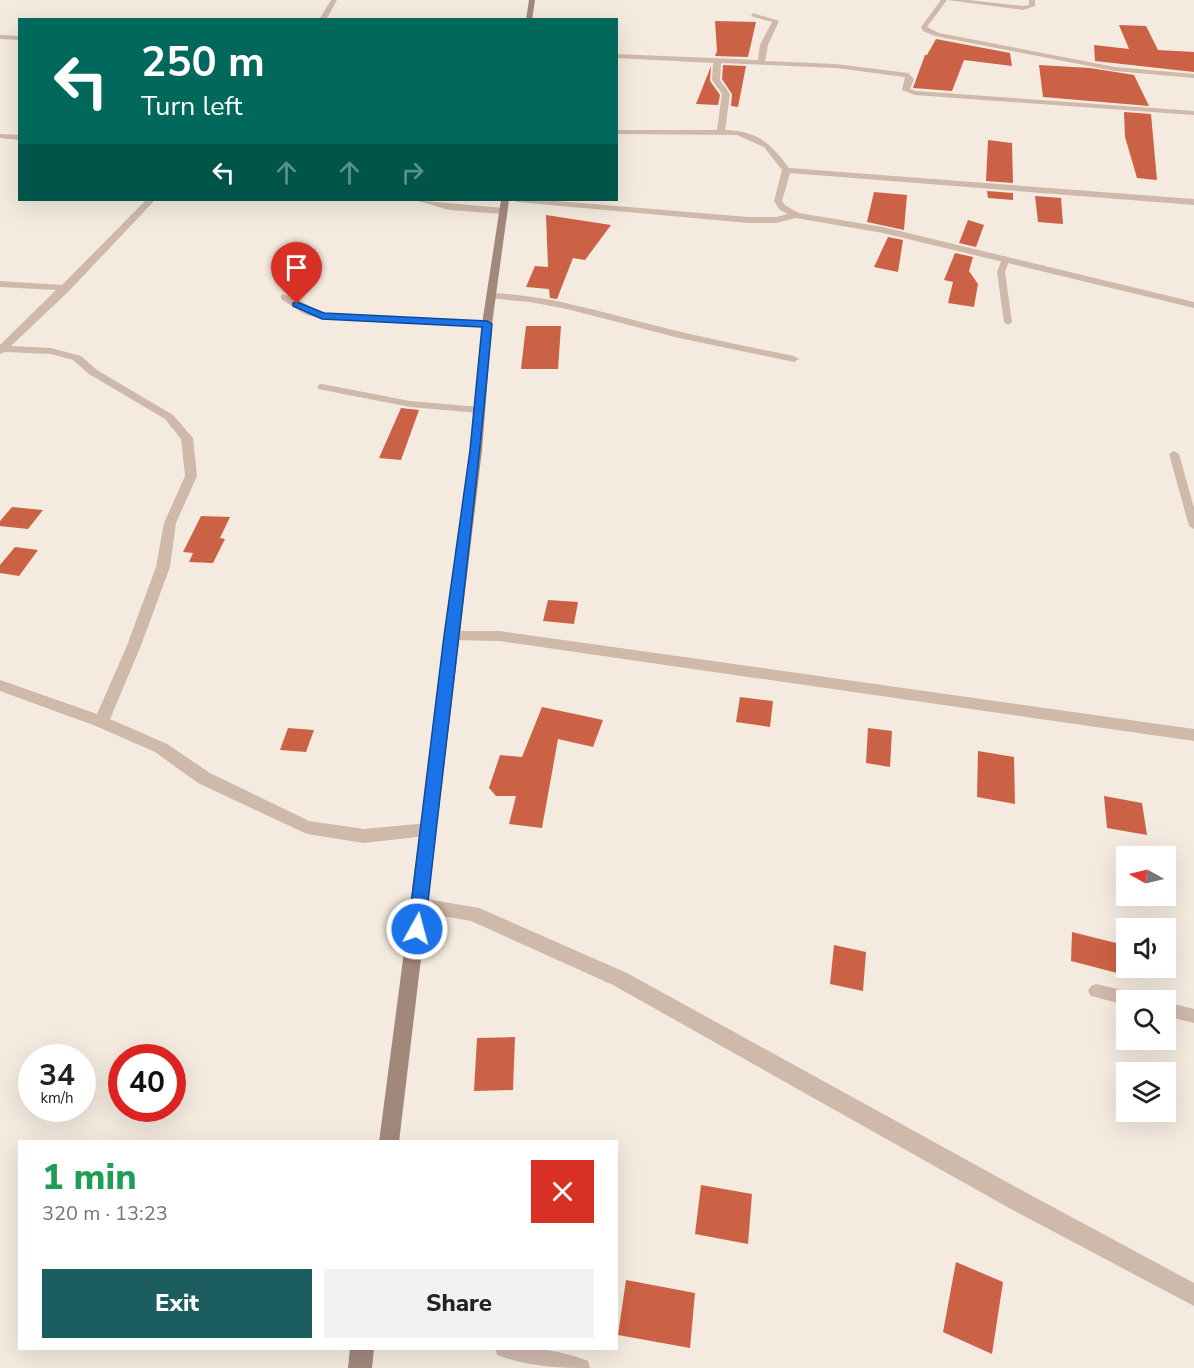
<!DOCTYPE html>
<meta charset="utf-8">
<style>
:root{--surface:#fff;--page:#f2f2f2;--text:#222;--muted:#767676;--accent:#1c5d5f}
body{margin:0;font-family:"Nunito Sans",sans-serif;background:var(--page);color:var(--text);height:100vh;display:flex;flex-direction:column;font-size:22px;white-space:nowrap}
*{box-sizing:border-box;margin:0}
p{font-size:20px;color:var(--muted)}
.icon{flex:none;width:33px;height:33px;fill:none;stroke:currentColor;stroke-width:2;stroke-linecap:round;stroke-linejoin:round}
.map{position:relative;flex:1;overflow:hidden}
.sheet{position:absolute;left:18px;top:1140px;width:600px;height:210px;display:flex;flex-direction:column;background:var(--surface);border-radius:0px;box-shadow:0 6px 24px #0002}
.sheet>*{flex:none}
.banner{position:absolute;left:18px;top:18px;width:600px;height:183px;border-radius:0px;box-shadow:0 6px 24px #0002;background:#00695c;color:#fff;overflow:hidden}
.needle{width:39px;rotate:278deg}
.buttons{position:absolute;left:1116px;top:846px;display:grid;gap:12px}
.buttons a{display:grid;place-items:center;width:60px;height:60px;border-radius:0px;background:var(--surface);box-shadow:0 6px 24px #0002;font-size:30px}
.speed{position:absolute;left:18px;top:1044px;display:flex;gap:12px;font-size:30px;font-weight:700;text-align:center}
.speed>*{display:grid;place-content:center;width:78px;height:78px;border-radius:50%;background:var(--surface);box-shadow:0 6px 24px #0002;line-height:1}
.speed small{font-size:15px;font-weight:400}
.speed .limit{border:9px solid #d22;background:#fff;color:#111}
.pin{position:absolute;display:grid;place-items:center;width:51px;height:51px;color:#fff;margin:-62px -26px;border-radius:50% 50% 50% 0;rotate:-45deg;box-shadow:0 0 6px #0007}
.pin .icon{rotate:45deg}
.me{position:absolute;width:66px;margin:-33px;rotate:7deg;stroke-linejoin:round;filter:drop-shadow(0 0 4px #0008)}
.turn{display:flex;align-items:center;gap:21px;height:126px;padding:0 24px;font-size:27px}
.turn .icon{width:78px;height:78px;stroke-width:2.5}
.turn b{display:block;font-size:42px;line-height:51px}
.lanes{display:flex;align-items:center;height:57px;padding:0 24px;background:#0003;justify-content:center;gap:30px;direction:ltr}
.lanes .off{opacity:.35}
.round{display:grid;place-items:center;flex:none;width:63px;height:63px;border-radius:0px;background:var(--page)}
.overview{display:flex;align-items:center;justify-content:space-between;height:102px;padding:0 24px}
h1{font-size:36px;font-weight:800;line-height:45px;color:#1e9e55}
.primary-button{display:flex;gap:12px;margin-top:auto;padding:12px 24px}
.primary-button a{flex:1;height:69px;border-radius:0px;background:var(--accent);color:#fff;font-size:24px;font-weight:800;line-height:69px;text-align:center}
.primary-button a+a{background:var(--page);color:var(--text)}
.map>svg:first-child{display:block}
.building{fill:#cc6245}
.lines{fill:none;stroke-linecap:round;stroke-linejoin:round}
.lane{fill:#ceb9aa;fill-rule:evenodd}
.street{fill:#ceb9aa;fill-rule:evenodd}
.secondary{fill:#a2887b;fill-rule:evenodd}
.route{fill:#1a73e8;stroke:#114b97;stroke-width:1.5}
</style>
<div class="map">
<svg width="1194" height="1368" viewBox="0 0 1194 1368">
<rect width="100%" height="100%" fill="#f4eadf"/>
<path class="building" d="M715 21 756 22 748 57 715 56 717 51Z
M1119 25 1146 26 1158 50 1194 52V72L1095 61 1094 45 1129 49Z
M936 39 1010 53 1012 66 964 60 952 91 913 88 925 55H927Z
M723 65 746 66 738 107 731 106 732 94 722 79Z
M1039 65 1090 68 1134 75 1149 106 1043 97Z
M711 66 710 81 720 95 718 105 696 104Z
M1124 112 1151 114 1157 180 1137 178 1125 137Z
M988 140 1012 143 1013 183 986 181Z
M987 191 1013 193V200L988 198Z
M874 192 907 195 904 230 867 222Z
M1035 196 1061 198 1063 224 1038 222Z
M546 215 611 225 585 260 573 258 557 299 550 298 549 289 526 287 535 266 548 267Z
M968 220 984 225 976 247 959 243Z
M888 237 903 240 898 272 874 267Z
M955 253 973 257 969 271 978 284 974 307 948 303 953 282 944 280Z
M526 326H561L558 369H521Z
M401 408 419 410 401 460 379 458Z
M12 507 43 510 28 529 0 526V521Z
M201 516 230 517 220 538 225 539 213 563 189 562 193 553 183 552Z
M15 547 38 550 19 576 0 573V565Z
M548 600 578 602 574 624 543 621Z
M740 697 773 701 770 727 736 722Z
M542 707 603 720 593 747 558 739 542 828 509 824 516 796H496L489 788 500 755 522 757Z
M288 728 314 730 306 752 280 750Z
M868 728 892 731 890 767 866 763Z
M978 751 1014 757 1015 804 977 797Z
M1104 796 1142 803 1147 835 1107 828Z
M1072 932 1124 945 1125 975 1071 961Z
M834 945 866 952 863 991 830 984Z
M515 1037 513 1090 474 1091 477 1038Z
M701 1185 752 1194 748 1244 695 1234Z
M956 1262 1003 1282 992 1354 943 1332Z
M626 1280 695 1293 690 1348 618 1335Z"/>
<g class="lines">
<path class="lane" d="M1002 259 1009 261 1005 272 1012 322 1008 325 1004 322 997 272Z
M1174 451 1179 454 1194 508V529L1189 526 1169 454Z
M1096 984 1134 993 1139 995 1142 1000H1126V1005L1091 996 1088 991 1091 986Z
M1166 1002 1194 1009V1023L1166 1016Z
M495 1348C528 1348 556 1348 588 1361L590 1368C558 1368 528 1367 497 1355Z"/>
<path class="street" d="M331 0H337L326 20H319Z
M941 0H968L1023 6 1029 5V0H1035V6L1023 10 947 0 927 27 939 33 1115 67 1194 74V78L1115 71 935 36 923 31 921 27Z
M753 13 779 21 768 45 765 61 836 64 908 73 914 79 910 89 916 91 1194 111V115L915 95 902 90 905 77 836 68 721 63 720 80 730 94 725 130C758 131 770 143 789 168L1194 199V205L790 173 782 201 786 206 799 213 883 227 1194 302V308L883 233 796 218 776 223H748L517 202 516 200H545L748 217H776L788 214 780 210 774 201 782 170 764 147 737 135 616 134V130H717L722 94 712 80 713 63 616 58V54L758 60 760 45 772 22 751 16Z
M0 35 20 36V40L0 39Z
M0 134 20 135V140L0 138Z
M146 200H155L70 290 11 346 51 348 81 356 97 370 173 415 193 438 197 476 176 523 170 567 140 648 110 719 167 744 210 773 309 821 364 829 428 823 434 825 436 830 434 835 364 843 307 834 198 783 155 752 96 726 0 691V680L97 714 126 648 156 567 164 523 185 476 181 439 165 419 89 374 73 360 51 354 5 352 0 354V345L56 290 0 287V281L62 285Z
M415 200 503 208 508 211 503 214 449 210Z
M492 293C545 295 594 310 645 323 695 336 744 346 794 356L799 359 794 362 679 338 567 309 530 302 488 298V294Z
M281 295C295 293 309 309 323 313L487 321 492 324 487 327 322 319 304 314 281 299Z
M322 384 410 401 479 407 485 410 479 413 410 407 318 389V385Z
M451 631H499L1194 729V741L499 641 446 640 444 636 446 632Z
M420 898 479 908 627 973 1025 1192 1194 1283V1306L1009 1208 613 985 471 921 414 911 411 906 414 901Z"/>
<path class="secondary" d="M529 0H535L532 20H526Z
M501 200H509L492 324 482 450 399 1142H379L470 450 482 324Z
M350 1348H374L372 1368H348Z"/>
</g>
<path class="route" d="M297 302 324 313 487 321 492 324C474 526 447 728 425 929L423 934 417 936 411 934 408 929 444 636 470 450 482 327 322 319 293 306V303Z"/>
</svg>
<div class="buttons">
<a><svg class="needle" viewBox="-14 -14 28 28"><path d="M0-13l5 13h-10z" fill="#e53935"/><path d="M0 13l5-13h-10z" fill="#767676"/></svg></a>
<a><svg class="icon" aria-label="sound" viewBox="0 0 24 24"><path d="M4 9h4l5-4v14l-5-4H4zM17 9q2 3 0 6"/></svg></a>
<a><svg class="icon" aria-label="search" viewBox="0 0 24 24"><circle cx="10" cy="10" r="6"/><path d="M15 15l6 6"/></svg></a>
<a><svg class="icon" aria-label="layers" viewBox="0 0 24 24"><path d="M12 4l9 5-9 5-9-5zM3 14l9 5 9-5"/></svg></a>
</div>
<div class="speed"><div>34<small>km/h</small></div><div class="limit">40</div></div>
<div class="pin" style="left:297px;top:304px;background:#d93025"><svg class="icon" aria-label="arrive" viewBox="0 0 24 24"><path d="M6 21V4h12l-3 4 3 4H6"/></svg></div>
<svg class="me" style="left:417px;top:929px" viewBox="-20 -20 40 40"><circle r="17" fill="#1a73e8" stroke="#fff" stroke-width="3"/><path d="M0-11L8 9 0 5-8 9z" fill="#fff"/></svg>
<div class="banner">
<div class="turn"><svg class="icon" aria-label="left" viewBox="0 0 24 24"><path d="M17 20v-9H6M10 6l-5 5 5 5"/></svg><div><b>250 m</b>Turn left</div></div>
<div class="lanes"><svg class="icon" aria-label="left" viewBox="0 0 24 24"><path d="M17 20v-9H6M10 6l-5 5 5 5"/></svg><svg class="icon off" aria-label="ahead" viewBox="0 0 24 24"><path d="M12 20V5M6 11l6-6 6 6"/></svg><svg class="icon off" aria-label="ahead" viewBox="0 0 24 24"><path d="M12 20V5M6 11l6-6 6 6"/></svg><svg class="icon off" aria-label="right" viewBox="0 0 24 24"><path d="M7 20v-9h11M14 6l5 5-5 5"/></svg></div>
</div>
<section class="sheet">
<div class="overview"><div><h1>1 min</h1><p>320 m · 13:23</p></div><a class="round" style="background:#d93025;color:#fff"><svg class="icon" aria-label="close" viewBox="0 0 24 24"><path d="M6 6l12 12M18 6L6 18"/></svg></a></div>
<div class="primary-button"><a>Exit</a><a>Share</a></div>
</section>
</div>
